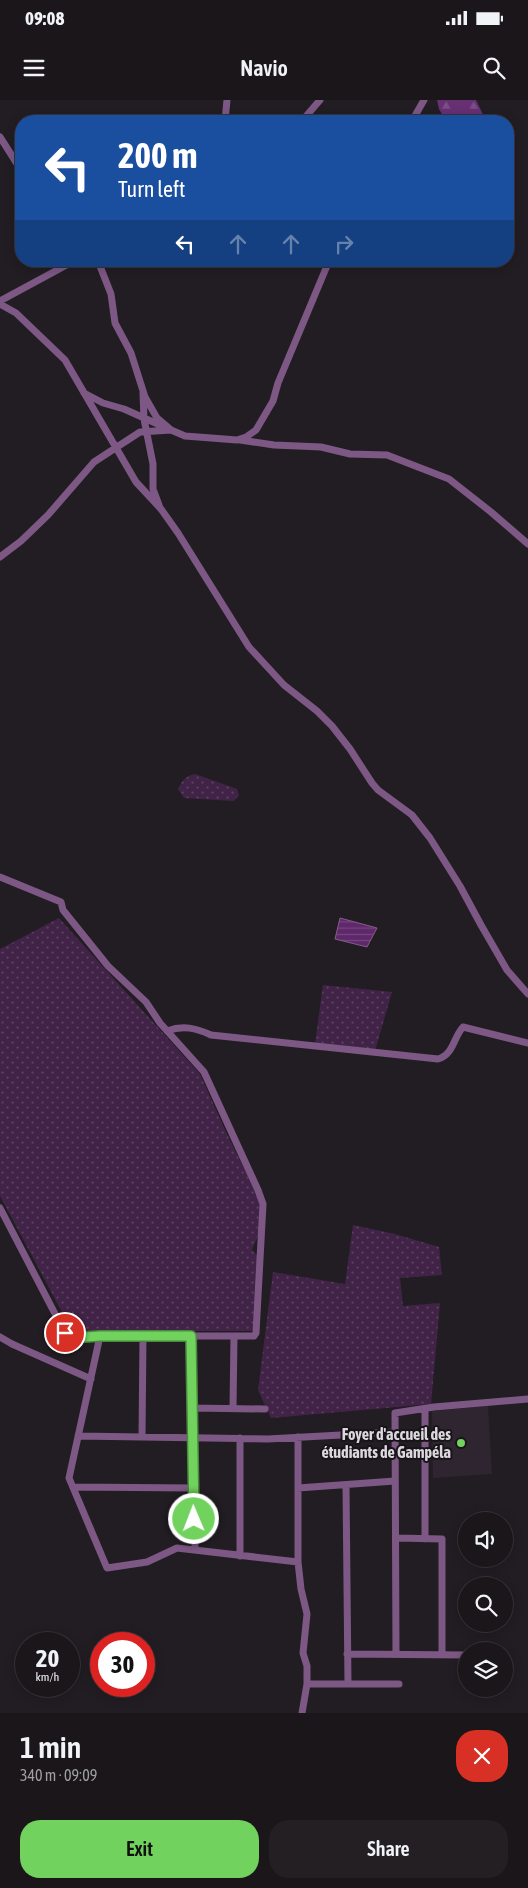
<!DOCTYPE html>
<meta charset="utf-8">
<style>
:root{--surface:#1a161a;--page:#231f23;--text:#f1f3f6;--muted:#9f9fa2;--line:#383539;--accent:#71d35e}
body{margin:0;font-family:"Asap Condensed",sans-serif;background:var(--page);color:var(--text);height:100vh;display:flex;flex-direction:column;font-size:19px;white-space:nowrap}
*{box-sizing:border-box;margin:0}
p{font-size:16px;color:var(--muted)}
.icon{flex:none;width:28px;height:28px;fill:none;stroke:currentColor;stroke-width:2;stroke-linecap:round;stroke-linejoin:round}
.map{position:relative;height:1613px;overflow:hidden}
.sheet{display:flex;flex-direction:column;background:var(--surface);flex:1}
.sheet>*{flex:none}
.guide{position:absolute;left:15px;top:15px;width:499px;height:152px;border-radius:20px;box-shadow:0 2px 12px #0003,0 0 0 1px var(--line);background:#1a4fa0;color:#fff;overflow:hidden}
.fabs{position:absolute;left:458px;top:1412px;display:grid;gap:10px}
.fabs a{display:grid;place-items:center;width:55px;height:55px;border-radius:50%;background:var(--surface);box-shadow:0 2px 12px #0003,0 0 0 1px var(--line);font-size:25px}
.speed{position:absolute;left:15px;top:1532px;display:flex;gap:10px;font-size:25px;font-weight:700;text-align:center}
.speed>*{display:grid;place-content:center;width:65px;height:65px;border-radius:50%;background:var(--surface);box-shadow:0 2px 12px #0003,0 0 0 1px var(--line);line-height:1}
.speed small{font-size:12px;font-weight:400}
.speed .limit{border:8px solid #d22;background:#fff;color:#111}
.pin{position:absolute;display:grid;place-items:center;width:42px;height:42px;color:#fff;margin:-21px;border:2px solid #fff;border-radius:50%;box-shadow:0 1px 5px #0007}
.me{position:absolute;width:55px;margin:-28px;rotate:359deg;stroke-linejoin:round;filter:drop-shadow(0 0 4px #0008)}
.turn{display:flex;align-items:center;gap:18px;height:105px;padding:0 20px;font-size:22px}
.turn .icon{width:65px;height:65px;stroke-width:2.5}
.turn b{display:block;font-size:35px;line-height:42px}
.lanes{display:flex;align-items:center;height:48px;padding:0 20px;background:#0003;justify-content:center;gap:25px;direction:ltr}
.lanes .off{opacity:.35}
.round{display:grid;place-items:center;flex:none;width:52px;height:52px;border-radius:20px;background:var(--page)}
.summary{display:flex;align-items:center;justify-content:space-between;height:85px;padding:0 20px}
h1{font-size:30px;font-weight:600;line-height:38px}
.button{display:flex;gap:10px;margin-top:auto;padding:10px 20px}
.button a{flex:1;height:58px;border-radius:20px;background:var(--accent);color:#111;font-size:20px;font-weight:600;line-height:58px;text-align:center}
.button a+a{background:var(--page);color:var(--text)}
.status{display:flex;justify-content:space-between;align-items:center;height:35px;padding:0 25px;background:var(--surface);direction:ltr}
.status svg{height:14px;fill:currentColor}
header{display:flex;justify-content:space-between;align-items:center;height:65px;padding:0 20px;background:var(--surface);font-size:22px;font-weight:600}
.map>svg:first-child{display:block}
.built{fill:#2e2530}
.grass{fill:url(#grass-dots)}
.forest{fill:url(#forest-firs)}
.water{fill:url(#water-rules);stroke:#845c8c}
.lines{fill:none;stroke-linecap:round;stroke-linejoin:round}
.minor{stroke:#7d5885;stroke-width:7}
.route-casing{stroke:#49893d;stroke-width:12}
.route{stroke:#71d35e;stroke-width:9}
.poi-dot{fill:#71d35e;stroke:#19141a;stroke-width:2}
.labels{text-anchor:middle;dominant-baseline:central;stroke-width:4;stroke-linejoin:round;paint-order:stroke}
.poi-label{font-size:16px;font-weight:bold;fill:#dbd7dc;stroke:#19141a;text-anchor:end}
</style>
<div class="status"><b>09:08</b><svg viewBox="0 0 49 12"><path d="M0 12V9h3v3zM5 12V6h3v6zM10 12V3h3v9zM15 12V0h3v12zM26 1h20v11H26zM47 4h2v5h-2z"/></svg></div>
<header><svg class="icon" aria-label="menu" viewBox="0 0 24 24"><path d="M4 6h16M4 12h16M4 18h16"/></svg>Navio<svg class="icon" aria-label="search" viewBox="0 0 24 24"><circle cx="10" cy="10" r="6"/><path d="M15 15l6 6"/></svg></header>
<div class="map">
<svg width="528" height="1613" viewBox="0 0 528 1613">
<defs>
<pattern id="grass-dots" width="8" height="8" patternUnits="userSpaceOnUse" patternTransform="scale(1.25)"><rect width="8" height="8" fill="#412347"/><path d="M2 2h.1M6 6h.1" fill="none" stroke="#5c4261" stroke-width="1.8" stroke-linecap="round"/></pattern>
<pattern id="forest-firs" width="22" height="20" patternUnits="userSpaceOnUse" patternTransform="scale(1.25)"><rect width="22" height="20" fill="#673073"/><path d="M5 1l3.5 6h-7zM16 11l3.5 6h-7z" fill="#7c4d86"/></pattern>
<pattern id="water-rules" width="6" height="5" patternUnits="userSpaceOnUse" patternTransform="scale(1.25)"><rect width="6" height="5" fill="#5f286a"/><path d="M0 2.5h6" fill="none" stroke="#75467f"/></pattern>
</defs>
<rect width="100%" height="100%" fill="#221d23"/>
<path class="built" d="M488 1306 492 1374 433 1378 432 1311Z"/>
<path class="grass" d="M195 674 237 689 239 695 234 701 184 698 178 689C182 681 185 676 195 674Z
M59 818 200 974 226 1032 254 1088 261 1107 259 1133 252 1150 258 1156 253 1231H72L0 1096V849Z
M323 885 392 892 375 951 315 944Z
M353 1125 395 1134 439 1147 442 1175 400 1178 403 1206 440 1203 431 1304 271 1318 258 1290 273 1172 345 1184Z"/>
<path class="forest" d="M437 0H476L486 21H446L439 9Z"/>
<path class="water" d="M340 818 377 828 367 847 335 839Z"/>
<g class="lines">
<path class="minor" d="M225 21 227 0
M302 21 320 0
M412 21 424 0
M0 37 21 70
M98 161 111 194 115 223 131 253 145 297 157 318 171 330 185 336 237 340 246 337 256 330 273 301 278 283 329 161
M0 201 74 161
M0 204 16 213 65 260 136 382 161 409 178 433 249 547 284 585 317 611 332 626 350 649 372 683 378 690 412 715 430 738 460 786 481 825 507 870 528 894
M143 293 144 319 153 364V389L159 405
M240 340 274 345 321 347 350 354 387 355 449 379 491 412 528 444
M0 457 21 441 48 415 94 362 140 332 171 330 124 309 103 303 84 293
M0 777 61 802 63 810 108 866 146 902 160 923 204 972 258 1090 263 1104 256 1233 254 1236H100L71 1238 65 1233 0 1108
M167 931C183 925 196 928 211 935L438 959C454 954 453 938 463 927L528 943
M100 1236 69 1378 107 1468 147 1462 177 1448 298 1462
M191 1236 195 1450
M0 1237 12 1244 91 1279
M192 1308 265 1309
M233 1308 234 1236
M78 1336 268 1339 395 1332
M142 1337 143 1236
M298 1337V1462L301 1489 307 1514 303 1553 307 1566V1584L302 1613
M346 1385 348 1584
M73 1387 194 1388
M298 1388 395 1381
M396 1438 442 1439V1555
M425 1439V1309
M240 1456V1338
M347 1554 466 1555
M396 1554 395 1313 434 1307 528 1299
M307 1584H399"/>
</g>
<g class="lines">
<defs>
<path id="route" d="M65 1233 71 1238 100 1236H191L194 1419"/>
</defs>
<use href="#route" class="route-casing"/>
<use href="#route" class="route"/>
</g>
<circle class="poi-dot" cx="461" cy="1343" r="5"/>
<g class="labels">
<g class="poi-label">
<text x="451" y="1334">Foyer d'accueil des<tspan x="451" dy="18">étudiants de Gampéla</tspan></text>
</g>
</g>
</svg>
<div class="fabs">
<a><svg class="icon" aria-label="sound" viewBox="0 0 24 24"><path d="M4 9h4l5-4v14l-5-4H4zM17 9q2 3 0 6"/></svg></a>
<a><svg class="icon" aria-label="search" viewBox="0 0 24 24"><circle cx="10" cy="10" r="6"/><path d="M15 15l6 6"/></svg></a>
<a><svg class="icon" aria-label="layers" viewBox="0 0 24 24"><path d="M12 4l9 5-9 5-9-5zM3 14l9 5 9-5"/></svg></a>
</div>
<div class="speed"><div>20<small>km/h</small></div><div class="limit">30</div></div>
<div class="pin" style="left:65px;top:1233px;background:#d93025"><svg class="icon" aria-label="arrive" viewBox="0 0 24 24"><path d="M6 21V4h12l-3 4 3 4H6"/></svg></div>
<svg class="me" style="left:194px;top:1419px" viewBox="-20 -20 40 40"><circle r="17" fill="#71d35e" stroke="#fff" stroke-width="3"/><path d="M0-11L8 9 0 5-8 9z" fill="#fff"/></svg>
<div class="guide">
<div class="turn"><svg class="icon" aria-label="left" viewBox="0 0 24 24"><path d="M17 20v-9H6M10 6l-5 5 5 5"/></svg><div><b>200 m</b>Turn left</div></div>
<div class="lanes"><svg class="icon" aria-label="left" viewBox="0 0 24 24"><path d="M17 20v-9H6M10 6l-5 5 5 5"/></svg><svg class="icon off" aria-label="ahead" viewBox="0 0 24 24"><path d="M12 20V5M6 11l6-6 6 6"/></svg><svg class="icon off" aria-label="ahead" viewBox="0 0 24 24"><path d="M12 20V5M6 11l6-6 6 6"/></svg><svg class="icon off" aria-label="right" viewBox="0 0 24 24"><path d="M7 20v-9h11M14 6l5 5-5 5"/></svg></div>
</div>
</div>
<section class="sheet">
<div class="summary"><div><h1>1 min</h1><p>340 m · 09:09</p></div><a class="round" style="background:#d93025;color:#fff"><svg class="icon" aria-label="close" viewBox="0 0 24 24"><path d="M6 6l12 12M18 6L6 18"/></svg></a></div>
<div class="button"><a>Exit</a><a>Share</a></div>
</section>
